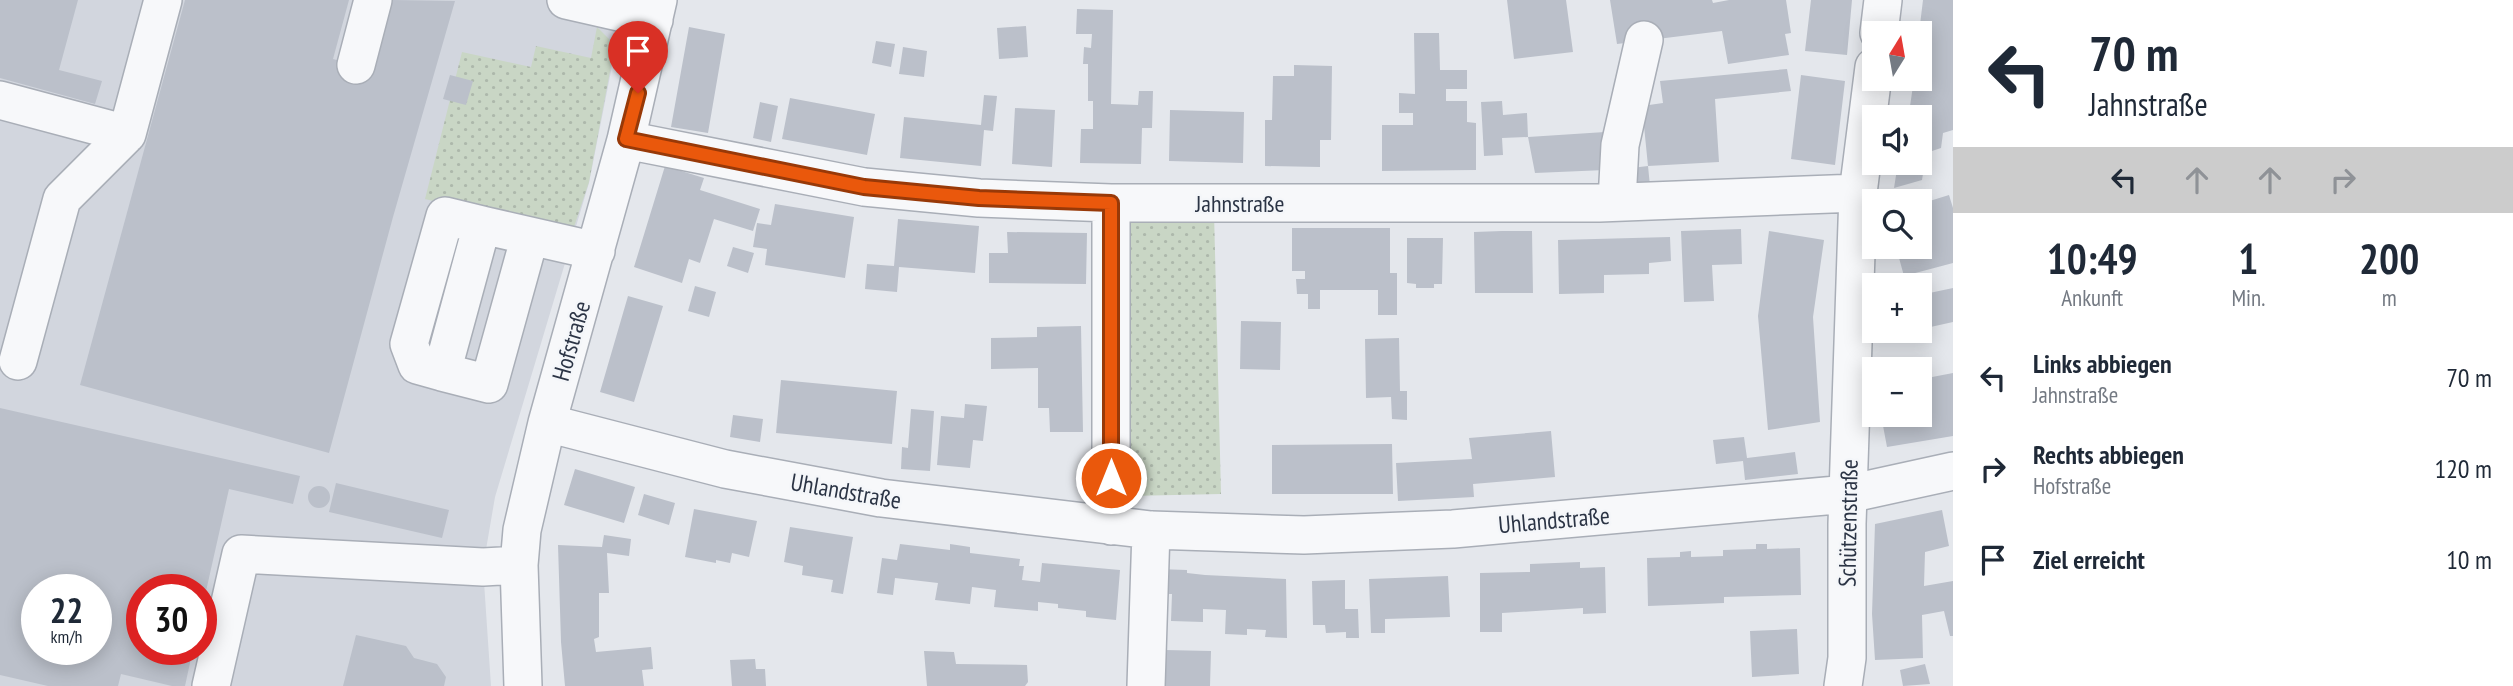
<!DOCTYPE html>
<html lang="de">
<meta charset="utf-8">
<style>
:root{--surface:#fff;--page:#f6f6f7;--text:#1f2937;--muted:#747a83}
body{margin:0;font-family:"PT Sans Narrow",sans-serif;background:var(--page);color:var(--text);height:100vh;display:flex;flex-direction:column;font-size:26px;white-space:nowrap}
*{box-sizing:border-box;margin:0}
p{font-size:23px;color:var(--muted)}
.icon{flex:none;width:38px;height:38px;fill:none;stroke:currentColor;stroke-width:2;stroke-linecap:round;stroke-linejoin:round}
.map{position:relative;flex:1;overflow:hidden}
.drawer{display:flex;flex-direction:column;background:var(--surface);width:560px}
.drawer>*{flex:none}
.guide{background:#fff;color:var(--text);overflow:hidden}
.needle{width:46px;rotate:11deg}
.tools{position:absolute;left:1862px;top:21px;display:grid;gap:14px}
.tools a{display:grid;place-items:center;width:70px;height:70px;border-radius:0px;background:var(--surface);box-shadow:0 4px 18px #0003;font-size:35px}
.speed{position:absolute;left:21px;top:574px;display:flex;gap:14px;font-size:35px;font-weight:700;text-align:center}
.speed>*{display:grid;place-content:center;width:91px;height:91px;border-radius:50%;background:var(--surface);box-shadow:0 4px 18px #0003;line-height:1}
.speed small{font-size:18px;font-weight:400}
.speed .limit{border:10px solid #d22;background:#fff;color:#111}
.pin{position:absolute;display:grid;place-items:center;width:60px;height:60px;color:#fff;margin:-72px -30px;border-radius:50% 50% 50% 0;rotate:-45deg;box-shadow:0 0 7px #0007}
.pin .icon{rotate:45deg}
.me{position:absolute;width:77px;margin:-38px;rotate:0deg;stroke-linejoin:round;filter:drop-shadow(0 0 5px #0008)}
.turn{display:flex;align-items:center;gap:24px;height:147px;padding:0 21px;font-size:32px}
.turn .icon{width:91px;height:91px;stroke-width:2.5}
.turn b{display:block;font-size:49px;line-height:60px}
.lanes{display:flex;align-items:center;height:66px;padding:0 21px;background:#0003;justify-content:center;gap:35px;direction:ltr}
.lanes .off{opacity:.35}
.eta{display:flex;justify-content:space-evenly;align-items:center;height:119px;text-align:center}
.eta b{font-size:42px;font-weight:700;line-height:49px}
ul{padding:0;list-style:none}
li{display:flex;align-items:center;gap:21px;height:91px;padding:0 21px}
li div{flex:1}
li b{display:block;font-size:26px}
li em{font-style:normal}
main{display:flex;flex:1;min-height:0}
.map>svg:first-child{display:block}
.built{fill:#d2d6de;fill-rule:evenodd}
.green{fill:url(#green-dots)}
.building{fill:#bbc0ca;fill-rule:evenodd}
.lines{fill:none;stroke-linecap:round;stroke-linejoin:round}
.minor-casing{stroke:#a9aeb7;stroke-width:40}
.minor{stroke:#f7f8fa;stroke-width:37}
.route-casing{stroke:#983908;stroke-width:18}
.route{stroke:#ea580c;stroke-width:12}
.labels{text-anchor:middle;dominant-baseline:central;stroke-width:5;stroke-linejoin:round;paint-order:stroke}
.street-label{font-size:24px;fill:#2b3445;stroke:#f4f6f9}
</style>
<main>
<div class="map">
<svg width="1953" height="686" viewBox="0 0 1953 686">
<defs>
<pattern id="green-dots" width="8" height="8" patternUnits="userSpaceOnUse" patternTransform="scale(1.75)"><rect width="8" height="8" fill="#c9d6c5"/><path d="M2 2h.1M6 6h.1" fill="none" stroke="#adb8ab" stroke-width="1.8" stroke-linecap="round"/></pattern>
</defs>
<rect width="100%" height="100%" fill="#e4e7ec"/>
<path class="built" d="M0 0H625L589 183 495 497 483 567 491 686H0ZM37 590H96V649H37ZM142 590H201V649H142Z"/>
<path class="green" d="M597 27 615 45 589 182 571 236 425 199 462 52 531 67 536 46 591 58Z
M1214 212 1221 494 1129 496 1123 214Z"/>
<path class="building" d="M0 0H78L59 70 102 81 95 104 0 78Z
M185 0H349L333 59 374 70 393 0 455 1 393 217 329 453 80 385Z
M1507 0H1566L1573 52 1514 59Z
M1610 0H1712L1713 3 1729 0H1786L1791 33 1785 34 1789 55 1728 64 1722 31 1617 44Z
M1811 0H1852L1847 55 1805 51Z
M1923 0H1953V130L1943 133 1941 148 1923 154 1920 153V117H1906L1907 112 1909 113 1914 79H1920L1919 33Z
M1077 9 1113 10 1111 104 1138 105 1139 91H1153L1152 128H1142L1141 164 1080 163 1081 129H1093V101H1088V64H1083L1084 47 1091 48 1092 34H1076Z
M1026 26 1028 57 999 59 997 28Z
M689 27 725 34 708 133 671 127Z
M1414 33H1439L1440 70H1467V89H1446V101H1467V122L1476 123V170L1382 171V125H1413V113H1399V93L1415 94Z
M876 41 895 44 891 67 872 63Z
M903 47 927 51 924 77 899 74Z
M1294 65 1332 66 1331 140H1320V167L1265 166V120H1272L1273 76H1294Z
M1787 69 1791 91 1715 99 1719 162 1648 166 1642 106 1663 103 1660 81Z
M450 75 473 81 466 105 443 99Z
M1801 75 1845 81 1835 165 1791 159Z
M984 95 997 96 993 131 984 130 981 166 900 158 904 117 981 125Z
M790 98 875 114 867 155 782 139Z
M1502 101 1503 115 1527 113 1528 137 1502 138 1503 155 1484 156 1481 102Z
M760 102 778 106 771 142 753 138Z
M1015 108 1055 110 1052 167 1012 164Z
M1170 110 1244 112 1243 163 1169 161Z
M1605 132V170L1535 173 1528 137Z
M1920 160 1925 161 1922 180 1894 188 1898 163H1920Z
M665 166 704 178 700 190 760 209 753 231 714 219 700 263 689 259 682 283 634 267Z
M1648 166 1650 186 1625 189 1623 169Z
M1949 195 1953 208V263L1904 276 1896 247H1920V204Z
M775 204 854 217 845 278 765 265 767 249 753 247 757 223 771 225Z
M898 219 979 226 975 273 899 267 897 292 865 289 867 264 894 266Z
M1292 228H1390V273H1397V315H1378V290H1320V309H1308V294H1297L1296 279H1305V271H1292Z
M1741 229 1742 264 1712 265 1714 301 1684 302 1681 231Z
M1502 231H1532L1533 293H1475L1474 232Z
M1769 231 1824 240 1813 317 1820 422 1768 430 1758 316Z
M1007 232 1087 233 1086 284 989 283V253H1008Z
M1670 237 1671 261 1649 263V274L1604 275V293L1559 294 1558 240Z
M1407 238H1443L1442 284H1434V288H1416V284L1407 283Z
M733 247 754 253 748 273 727 266Z
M695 286 716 292 709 317 688 311Z
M1953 288V322L1926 328 1920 295Z
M628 296 663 306 634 402 600 392Z
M1241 321 1281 322 1280 370 1240 369Z
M1081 326 1083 432H1050L1049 408H1038V368L991 369V338L1037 337V327Z
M1399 338 1400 391H1407V420L1392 419 1391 397 1366 398 1365 339Z
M1924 359 1927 378 1953 373V436L1887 447 1881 415H1920V369L1870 368Z
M781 380 897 391 892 444 776 433Z
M965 404 987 406 983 441 973 440 970 468 937 465 941 416 964 418Z
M0 408 300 476 293 504 229 489 202 609 201 590H142V649H193L185 686H172L121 674 118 686H48L0 675ZM37 590H96V649H37Z
M911 409 934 411 930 471 901 469 902 447 908 448Z
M733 415 763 419 760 442 730 437Z
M1551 431 1555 477 1473 484 1474 497 1398 501 1396 463 1472 459 1469 438Z
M1744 437 1747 458 1795 452 1798 474 1745 480 1743 461 1716 464 1713 440Z
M1392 444 1393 494H1272V445Z
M575 469 635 487 624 523 564 505Z
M336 483 449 510 442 538 329 512Z
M308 497a11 11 0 1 1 22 0a11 11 0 1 1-22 0Z
M644 494 675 503 669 525 638 515Z
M694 509 757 521 749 557 732 553 730 563 716 560V563L685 557Z
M1942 510 1949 546 1925 552 1924 586 1953 581V636H1950L1944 611 1922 615 1923 658 1875 660 1872 614 1875 524Z
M790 527 853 537 843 594 831 592 833 580 802 575 803 566 784 562Z
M604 535 631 539 629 556 607 553 609 593H599V637L594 639 596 652 651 647 653 669 642 670 644 686H565L561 642 558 545 602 547Z
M900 544 950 550V544L970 547V553L1020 559 1019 566H1024L1022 580 1040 582 1042 563 1120 570 1116 620 1086 617V611L1058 608V604L1038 602V611L994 607 996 590 972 587 970 604 935 600 938 583 895 578 893 595 877 593 882 558 897 560Z
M1756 544H1767V549L1800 548 1801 595 1724 597V603L1648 606 1647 558 1680 557V552L1691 551V557L1723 556V550L1756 549Z
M1580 562V568L1605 567 1606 613 1583 614V608L1502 613V632H1480V573L1530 572V564Z
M1158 569 1187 570V573L1205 575 1286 579 1287 638 1265 637 1266 630 1247 629V635L1225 634 1226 610 1203 609V622L1171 621 1172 594H1157Z
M1448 576 1450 617 1385 619V633H1371L1369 579Z
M1345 580V609H1358L1359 638H1346V632L1326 633 1325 625H1313L1312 581Z
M1797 629 1799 674 1752 677 1750 631Z
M356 635 406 646 414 658 437 664 446 677 444 686H343Z
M1165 650 1211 651 1210 686H1165Z
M924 651 954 652 956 664 1027 665 1028 682 1025 686H927Z
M755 659 756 669H765L766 686H732L730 660Z
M1925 664 1930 684 1903 686 1900 670Z"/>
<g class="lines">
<defs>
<path id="minor" d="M566 0 654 20
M1879 33 1883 0
M356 65 373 0
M0 100 127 134
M626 140 864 187 979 198 1111 203H1599L1858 193
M1617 201 1620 145 1644 40
M530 236 489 384 442 372 482 225 596 251
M18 361 62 199 127 134 163 0
M442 372 417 365 409 344 445 216 482 225
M547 423 725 469 881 498 1151 530 1304 535 1453 529 1848 494 1953 471
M1111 526V203
M211 686 241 554 483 567 519 565
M523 686 519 565 522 530 547 423 626 140 658 0
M1146 686 1151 530
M1843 686 1847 658V524L1858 193 1874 67"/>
</defs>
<use href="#minor" class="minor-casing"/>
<use href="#minor" class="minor"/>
</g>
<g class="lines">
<defs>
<path id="route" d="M638 93 626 139 864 187 979 198 1111 203V478"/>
</defs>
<use href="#route" class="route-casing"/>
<use href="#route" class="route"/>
</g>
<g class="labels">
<g class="street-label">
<text x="1240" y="203">Jahnstraße</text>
<text transform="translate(571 341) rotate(-74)">Hofstraße</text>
<text transform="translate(846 491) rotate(10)">Uhlandstraße</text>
<text transform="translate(1554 520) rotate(-5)">Uhlandstraße</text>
<text transform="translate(1848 523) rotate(-89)">Schützenstraße</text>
</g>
</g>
</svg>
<div class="tools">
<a><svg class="needle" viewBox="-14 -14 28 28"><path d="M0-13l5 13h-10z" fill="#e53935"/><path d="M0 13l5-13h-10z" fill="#747a83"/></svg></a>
<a><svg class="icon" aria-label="sound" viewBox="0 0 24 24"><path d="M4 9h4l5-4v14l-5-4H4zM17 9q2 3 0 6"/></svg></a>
<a><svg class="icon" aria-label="search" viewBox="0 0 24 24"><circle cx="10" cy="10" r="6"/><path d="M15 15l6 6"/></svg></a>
<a>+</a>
<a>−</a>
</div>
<div class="speed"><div>22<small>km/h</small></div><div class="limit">30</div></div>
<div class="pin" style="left:638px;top:93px;background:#d93025"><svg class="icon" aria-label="arrive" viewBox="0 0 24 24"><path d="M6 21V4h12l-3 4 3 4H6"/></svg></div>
<svg class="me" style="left:1111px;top:478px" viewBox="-20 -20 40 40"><circle r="17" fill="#ea580c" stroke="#fff" stroke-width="3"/><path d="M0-11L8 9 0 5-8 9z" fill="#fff"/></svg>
</div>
<section class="drawer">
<div class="guide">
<div class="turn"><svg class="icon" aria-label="left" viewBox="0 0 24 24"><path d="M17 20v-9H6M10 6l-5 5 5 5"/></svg><div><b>70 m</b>Jahnstraße</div></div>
<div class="lanes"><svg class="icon" aria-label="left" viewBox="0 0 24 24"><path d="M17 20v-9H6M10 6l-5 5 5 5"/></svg><svg class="icon off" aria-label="ahead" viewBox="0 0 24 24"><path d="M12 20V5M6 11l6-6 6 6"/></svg><svg class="icon off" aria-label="ahead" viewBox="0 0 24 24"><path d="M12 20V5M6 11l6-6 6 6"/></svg><svg class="icon off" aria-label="right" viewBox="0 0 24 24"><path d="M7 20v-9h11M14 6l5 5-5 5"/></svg></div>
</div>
<div class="eta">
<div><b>10:49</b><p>Ankunft</p></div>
<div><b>1</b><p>Min.</p></div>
<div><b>200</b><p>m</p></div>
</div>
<ul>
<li><svg class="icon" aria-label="left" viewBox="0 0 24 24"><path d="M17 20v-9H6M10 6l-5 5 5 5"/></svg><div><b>Links abbiegen</b><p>Jahnstraße</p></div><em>70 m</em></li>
<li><svg class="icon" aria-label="right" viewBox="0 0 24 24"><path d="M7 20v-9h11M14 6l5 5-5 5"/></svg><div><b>Rechts abbiegen</b><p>Hofstraße</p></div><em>120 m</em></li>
<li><svg class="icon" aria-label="arrive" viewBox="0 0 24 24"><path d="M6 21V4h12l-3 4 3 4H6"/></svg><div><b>Ziel erreicht</b></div><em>10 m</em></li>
</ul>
</section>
</main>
